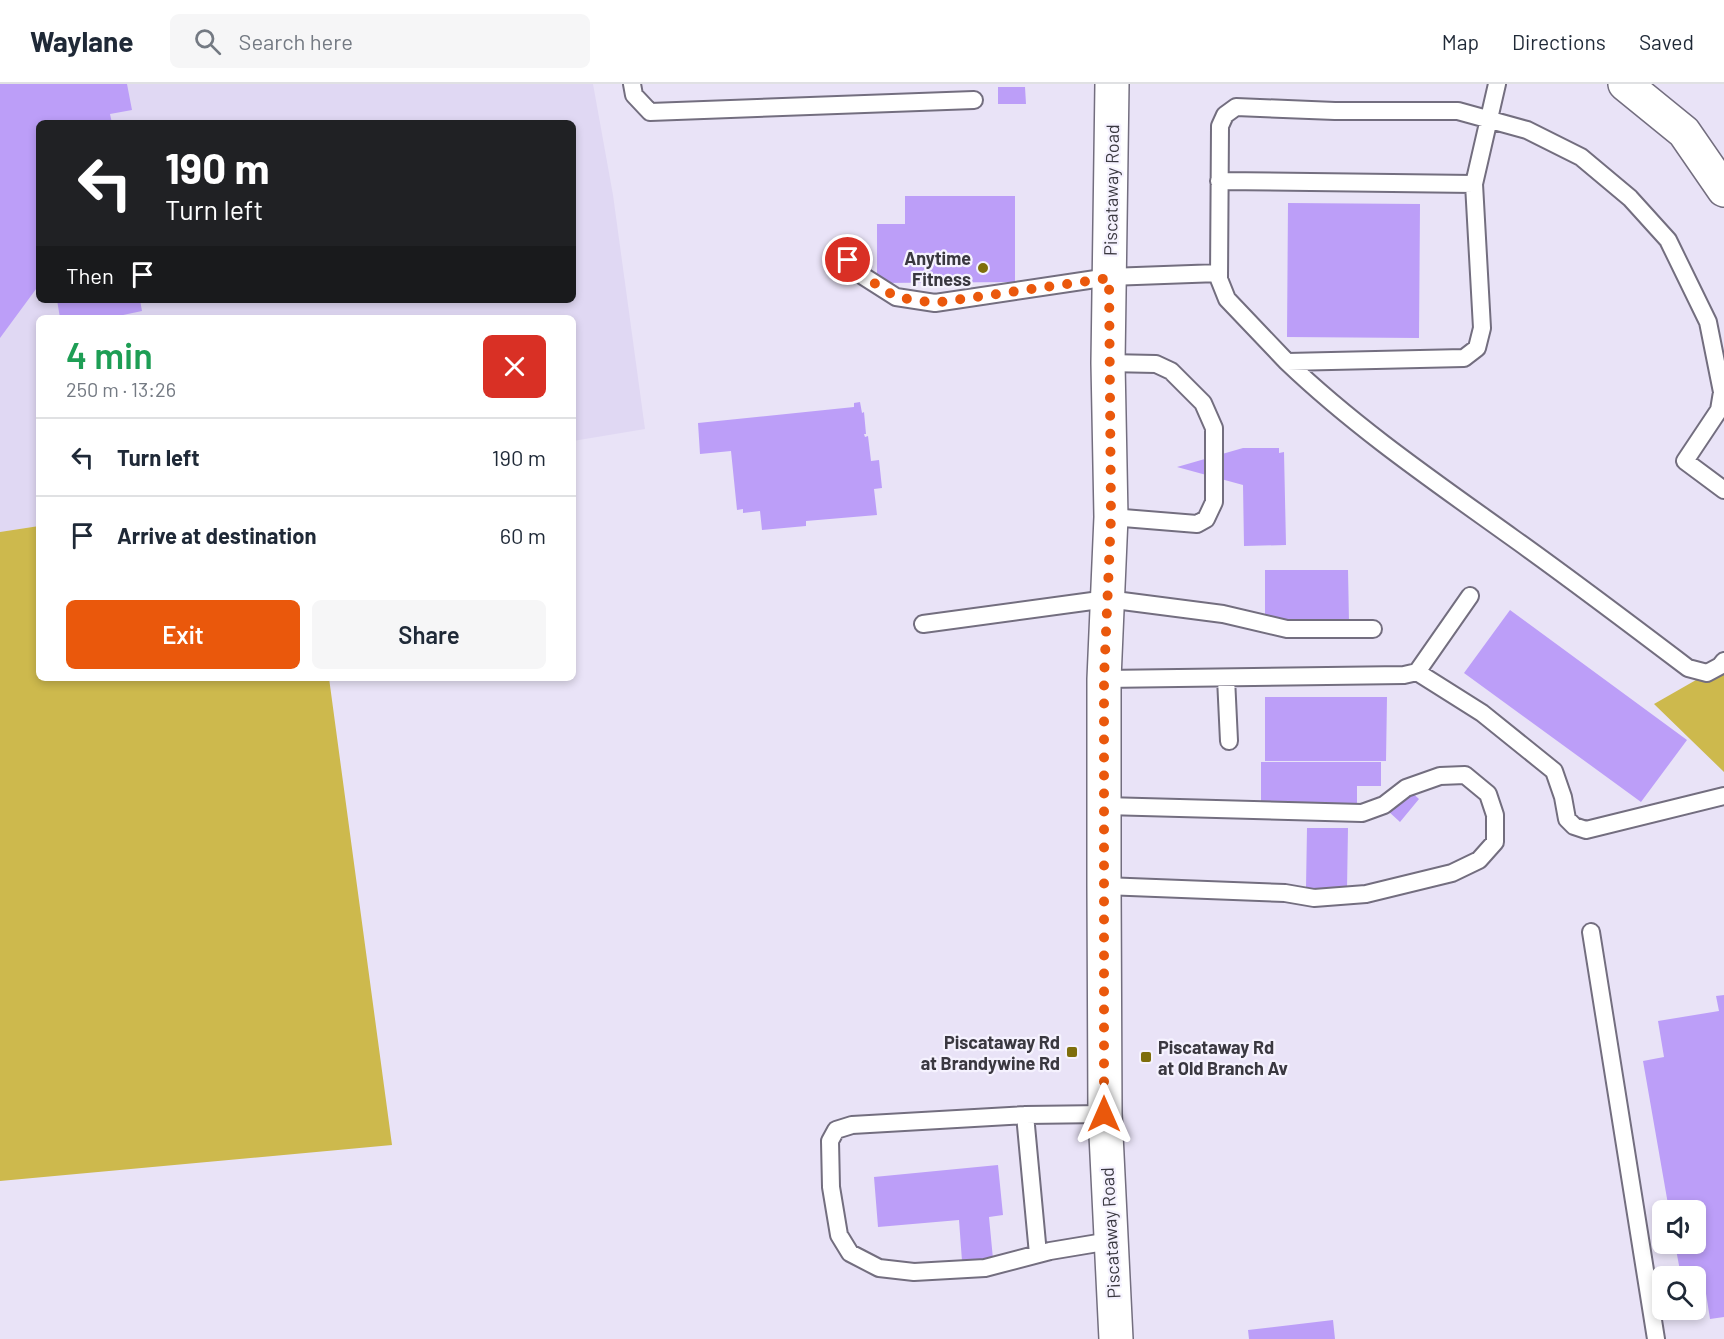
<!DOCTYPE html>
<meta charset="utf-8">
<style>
:root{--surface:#fff;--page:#f6f6f7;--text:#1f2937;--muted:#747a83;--line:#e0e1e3;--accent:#ea580c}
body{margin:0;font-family:Barlow,sans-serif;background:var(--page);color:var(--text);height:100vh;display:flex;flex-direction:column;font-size:22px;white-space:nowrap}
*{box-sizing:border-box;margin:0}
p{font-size:20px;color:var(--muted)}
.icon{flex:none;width:33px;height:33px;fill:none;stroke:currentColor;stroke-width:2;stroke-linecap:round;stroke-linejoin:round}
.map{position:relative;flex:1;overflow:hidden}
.panel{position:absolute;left:36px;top:231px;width:540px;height:366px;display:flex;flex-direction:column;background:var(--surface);border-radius:9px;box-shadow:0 3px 9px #0003}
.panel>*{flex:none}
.hud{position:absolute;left:36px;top:36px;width:540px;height:183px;border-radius:9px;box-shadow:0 3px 9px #0003;background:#202124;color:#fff;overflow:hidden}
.fabs{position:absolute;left:1652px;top:1116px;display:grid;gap:12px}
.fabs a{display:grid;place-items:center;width:54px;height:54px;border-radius:9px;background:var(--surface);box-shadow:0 3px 9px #0003;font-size:30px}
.pin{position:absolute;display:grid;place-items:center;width:51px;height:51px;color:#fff;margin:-26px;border:3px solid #fff;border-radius:50%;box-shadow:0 2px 6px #0007}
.me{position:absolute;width:66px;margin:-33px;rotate:0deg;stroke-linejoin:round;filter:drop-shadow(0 0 4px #0008)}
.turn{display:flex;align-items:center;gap:21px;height:126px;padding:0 30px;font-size:27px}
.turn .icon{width:78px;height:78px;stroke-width:2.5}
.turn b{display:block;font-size:42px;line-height:51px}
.then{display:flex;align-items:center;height:57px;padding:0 30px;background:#0003;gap:12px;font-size:22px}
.round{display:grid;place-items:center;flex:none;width:63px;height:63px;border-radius:9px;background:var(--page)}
.summary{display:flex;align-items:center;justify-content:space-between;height:102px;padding:0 30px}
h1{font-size:36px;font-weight:600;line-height:45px;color:#1e9e55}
.primary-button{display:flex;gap:12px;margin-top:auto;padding:12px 30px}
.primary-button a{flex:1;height:69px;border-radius:9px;background:var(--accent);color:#fff;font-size:24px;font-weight:600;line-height:69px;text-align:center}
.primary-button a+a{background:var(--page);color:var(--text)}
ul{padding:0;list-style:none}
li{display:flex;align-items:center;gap:18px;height:78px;padding:0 30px;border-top:2px solid var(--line)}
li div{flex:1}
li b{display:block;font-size:22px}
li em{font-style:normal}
header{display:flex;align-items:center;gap:36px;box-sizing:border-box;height:84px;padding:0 30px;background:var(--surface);border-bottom:2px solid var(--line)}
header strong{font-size:28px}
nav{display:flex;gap:33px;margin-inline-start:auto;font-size:21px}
.search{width:420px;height:54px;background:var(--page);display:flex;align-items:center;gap:15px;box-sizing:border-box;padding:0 21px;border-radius:9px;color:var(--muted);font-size:22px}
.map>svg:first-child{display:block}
.built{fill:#e0d8f3;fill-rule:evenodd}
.forest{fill:#cdb94d}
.building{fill:#bc9ef8}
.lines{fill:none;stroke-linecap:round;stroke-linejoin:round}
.service-casing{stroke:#736e7f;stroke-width:20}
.minor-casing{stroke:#736e7f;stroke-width:36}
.primary-casing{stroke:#736e7f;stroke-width:36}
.service{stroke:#fff;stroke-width:16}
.minor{stroke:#fff;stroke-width:33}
.primary{stroke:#fff;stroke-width:33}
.route{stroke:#ea580c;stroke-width:10;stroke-dasharray:0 18}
.poi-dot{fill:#7e6e0b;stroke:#f5f2fe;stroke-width:2}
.labels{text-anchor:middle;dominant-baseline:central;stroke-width:4.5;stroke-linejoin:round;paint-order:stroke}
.street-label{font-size:18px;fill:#3a3840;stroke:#f5f2fe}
.poi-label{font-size:18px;font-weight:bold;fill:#3a3840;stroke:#f5f2fe;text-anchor:end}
</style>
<header>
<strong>Waylane</strong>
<div class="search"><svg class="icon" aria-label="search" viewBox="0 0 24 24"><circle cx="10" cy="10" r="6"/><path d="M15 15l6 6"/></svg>Search here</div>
<nav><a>Map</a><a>Directions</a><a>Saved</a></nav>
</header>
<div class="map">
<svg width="1724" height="1255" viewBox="0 0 1724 1255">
<rect width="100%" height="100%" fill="#e9e3f7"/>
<path class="built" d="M0 0H593L613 111 645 345 573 357V234H39V442L0 448ZM39 39H573V216H39Z"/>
<path class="forest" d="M39 442V594H329L392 1061 0 1097V448Z
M1724 580V688L1654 620Z"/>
<path class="building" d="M0 0H127L132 26 110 30 112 39H39V201L0 254Z
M998 3H1025L1026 20H998Z
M905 112H1015V198L877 199V140H905Z
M1288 119 1420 120 1419 254 1287 253Z
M57 216H140L142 227 109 234H60Z
M860 318 862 329 864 328 866 350H864L865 353 868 352 871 377 879 376 882 404 874 405 877 431 806 437V442L762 446 760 427 743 429V425L737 426 731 367 700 370 698 339 854 323V319Z
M1243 364H1279V369L1284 368 1286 461 1244 462 1243 401 1177 383Z
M1265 486H1348L1349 538 1265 539Z
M1510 526 1687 656 1641 718 1464 589Z
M1265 613H1387L1386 677H1265Z
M1261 678H1381V702H1357V723H1261Z
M1408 705 1419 715 1400 738 1388 727Z
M1307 744H1348L1347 805 1306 804Z
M1724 911V1233L1710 1235 1704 1197 1695 1199V1192H1681L1675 1160H1695V1126H1669L1643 977 1664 973 1658 937 1719 927 1716 912Z
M998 1081 1003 1131 989 1133 993 1175 962 1177 959 1136 878 1143 874 1093Z
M1333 1236 1335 1255H1249L1248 1246Z"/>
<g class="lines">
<defs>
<path id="service" d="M632 0 634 11 650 28 974 16
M1497 0 1474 100 1482 244 1477 264 1464 274 1287 278C1356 344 1435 398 1513 454 1572 496 1630 540 1688 584L1707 589 1720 582 1724 577
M1219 97 1474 100
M848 176 863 192 896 213 935 219 1109 193 1219 189
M1287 278 1227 215 1219 195 1220 42 1225 31 1236 23 1335 27H1458L1527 46 1581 73 1630 114 1668 156 1708 238 1722 308 1719 326 1685 377 1724 406
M1108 279 1156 280 1171 287 1203 319 1214 344V418L1206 435 1197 440 1111 433
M923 540 1107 515 1223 530 1287 545H1373
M1417 588 1482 629 1554 687 1563 713 1567 735 1574 742 1586 746 1724 712
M1226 594 1229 657
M1104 595 1404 591 1417 588 1470 512
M1104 802 1285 809 1314 814 1366 810 1452 789 1479 776 1495 758V731L1488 710 1465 691 1440 692 1406 704 1384 721 1362 729 1105 722
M1591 848 1656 1255
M1105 1030 1025 1031 852 1041 836 1046 830 1057 831 1103 839 1151 850 1169 879 1184 914 1188 985 1184 1050 1167 1110 1157
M1025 1031 1038 1170"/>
<path id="minor" d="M1625 0 1684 48 1724 106"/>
<path id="primary" d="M1112 0 1108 279 1111 433 1104 595V802L1105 1030 1116 1255"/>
</defs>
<use href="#service" class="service-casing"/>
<use href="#minor" class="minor-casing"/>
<use href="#primary" class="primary-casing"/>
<use href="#service" class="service"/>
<use href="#minor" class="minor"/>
<use href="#primary" class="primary"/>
</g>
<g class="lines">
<path class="route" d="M848 176 863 192 896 213 934 219 1109 194 1111 433 1104 595V1030"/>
</g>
<g class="poi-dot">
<circle cx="983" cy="184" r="6"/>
<rect x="1066" y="962" width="12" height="12" rx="3"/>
<rect x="1140" y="967" width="12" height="12" rx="3"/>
</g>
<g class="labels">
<g class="street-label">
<text transform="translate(1111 106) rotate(-89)">Piscataway Road</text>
<text transform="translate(1110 1149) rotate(-93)">Piscataway Road</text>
</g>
<g class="poi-label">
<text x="971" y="174">Anytime<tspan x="971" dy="21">Fitness</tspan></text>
<text x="1060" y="958">Piscataway Rd<tspan x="1060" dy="21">at Brandywine Rd</tspan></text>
<text x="1158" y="963" text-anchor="start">Piscataway Rd<tspan x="1158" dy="21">at Old Branch Av</tspan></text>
</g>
</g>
</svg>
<div class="fabs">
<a><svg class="icon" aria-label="sound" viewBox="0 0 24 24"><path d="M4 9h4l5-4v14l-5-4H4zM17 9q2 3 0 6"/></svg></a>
<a><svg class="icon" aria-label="search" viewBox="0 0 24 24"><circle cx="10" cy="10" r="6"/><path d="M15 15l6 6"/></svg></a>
</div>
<div class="pin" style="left:848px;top:176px;background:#d93025"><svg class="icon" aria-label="arrive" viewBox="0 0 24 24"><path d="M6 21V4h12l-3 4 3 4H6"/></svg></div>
<svg class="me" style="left:1104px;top:1030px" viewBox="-20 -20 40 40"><path d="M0-17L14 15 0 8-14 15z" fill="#ea580c" stroke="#fff" stroke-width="4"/></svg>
<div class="hud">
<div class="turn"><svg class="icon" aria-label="left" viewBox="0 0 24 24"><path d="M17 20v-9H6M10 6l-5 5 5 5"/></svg><div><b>190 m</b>Turn left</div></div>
<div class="then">Then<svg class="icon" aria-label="arrive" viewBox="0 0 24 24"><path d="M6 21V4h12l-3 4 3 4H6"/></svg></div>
</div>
<section class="panel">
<div class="summary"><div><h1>4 min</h1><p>250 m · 13:26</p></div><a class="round" style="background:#d93025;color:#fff"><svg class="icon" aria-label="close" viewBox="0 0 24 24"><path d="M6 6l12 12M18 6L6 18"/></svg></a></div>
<ul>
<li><svg class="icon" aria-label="left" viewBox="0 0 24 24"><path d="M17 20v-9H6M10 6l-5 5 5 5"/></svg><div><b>Turn left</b></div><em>190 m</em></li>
<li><svg class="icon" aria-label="arrive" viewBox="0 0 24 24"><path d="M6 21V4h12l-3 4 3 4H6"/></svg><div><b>Arrive at destination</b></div><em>60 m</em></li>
</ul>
<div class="primary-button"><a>Exit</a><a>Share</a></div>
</section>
</div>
